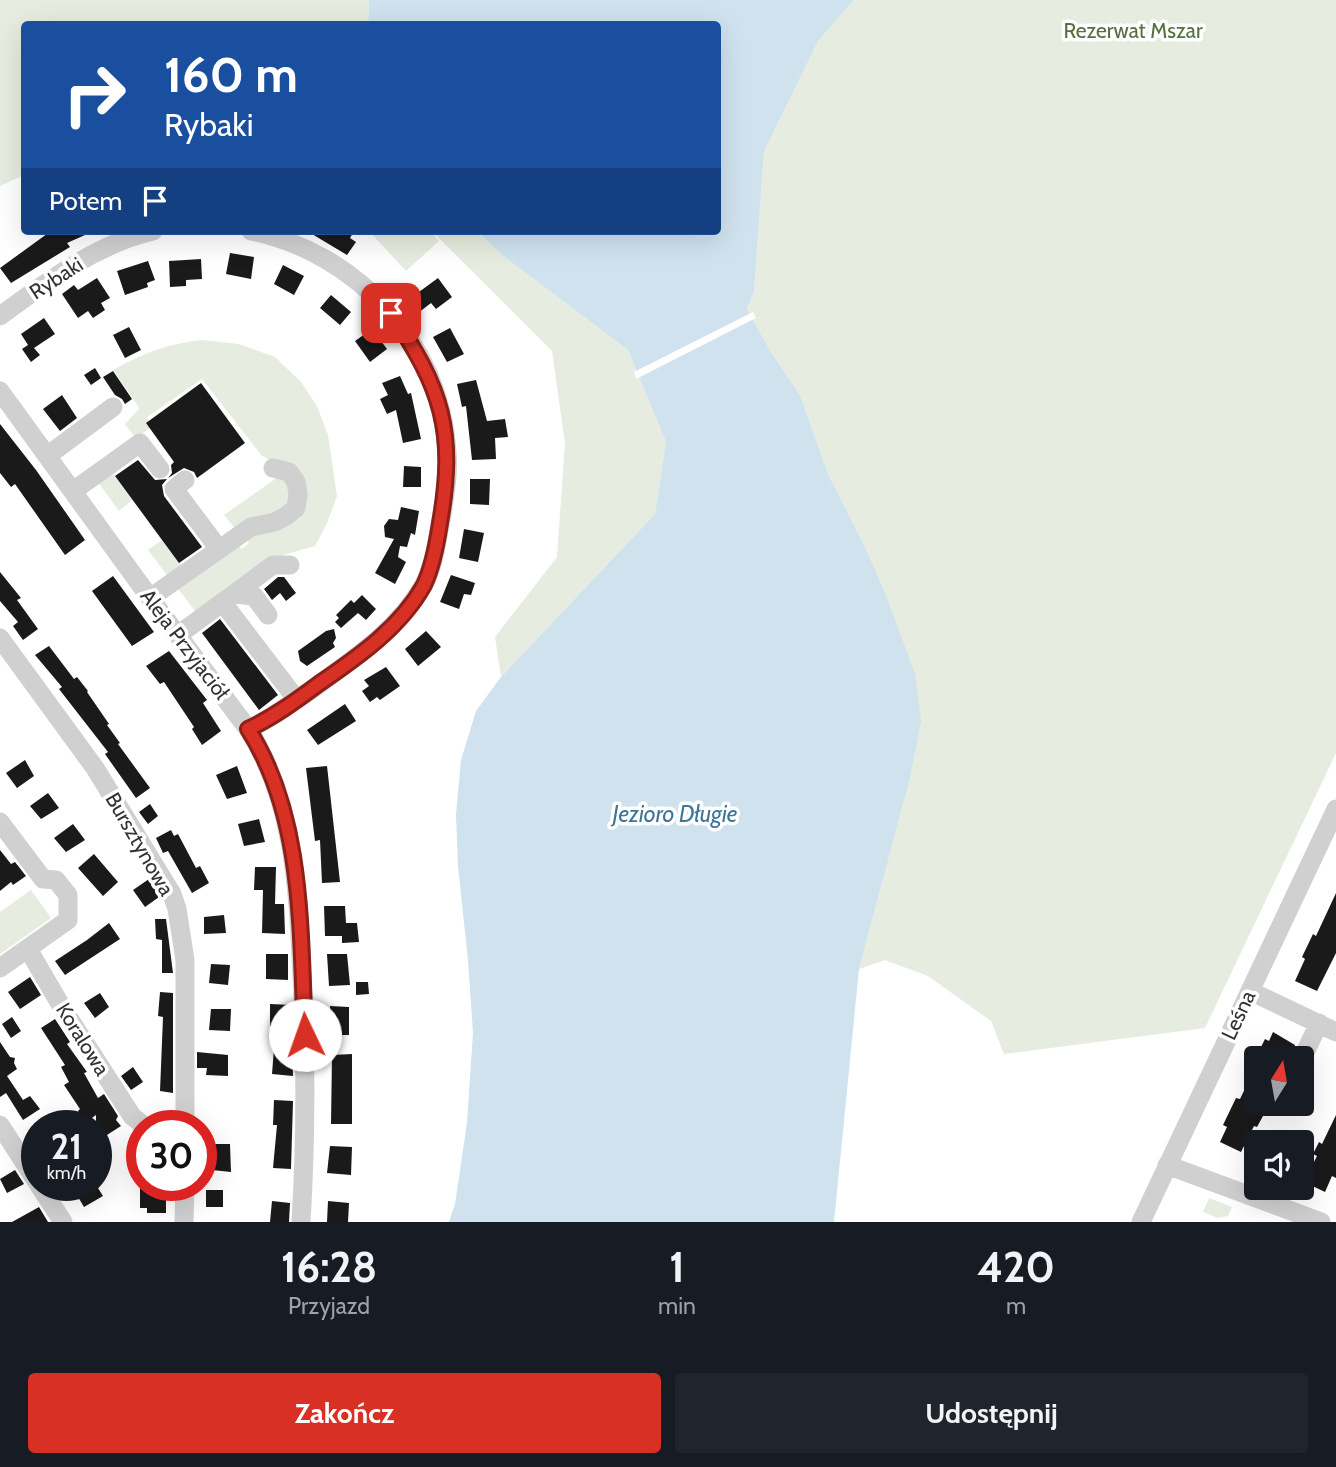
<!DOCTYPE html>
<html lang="pl">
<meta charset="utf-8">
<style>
:root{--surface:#171b24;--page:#20242c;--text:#f1f3f6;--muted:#9ea1a6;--accent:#d93025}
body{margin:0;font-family:Cabin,sans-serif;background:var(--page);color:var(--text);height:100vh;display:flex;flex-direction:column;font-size:26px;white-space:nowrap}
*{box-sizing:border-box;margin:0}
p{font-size:23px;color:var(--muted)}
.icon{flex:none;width:38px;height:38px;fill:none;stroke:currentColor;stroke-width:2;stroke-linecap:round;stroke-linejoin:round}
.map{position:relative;height:1222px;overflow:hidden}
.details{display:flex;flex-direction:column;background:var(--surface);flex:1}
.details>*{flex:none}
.banner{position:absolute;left:21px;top:21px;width:700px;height:214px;border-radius:7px;box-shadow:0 7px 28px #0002;background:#1a4fa0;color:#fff;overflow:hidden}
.needle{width:46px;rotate:11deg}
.fabs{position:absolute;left:1244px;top:1046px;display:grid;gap:14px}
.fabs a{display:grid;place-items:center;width:70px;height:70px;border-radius:7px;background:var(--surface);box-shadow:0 7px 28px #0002;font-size:35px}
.speed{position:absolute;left:21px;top:1110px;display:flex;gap:14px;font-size:35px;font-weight:700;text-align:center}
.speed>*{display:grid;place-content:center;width:91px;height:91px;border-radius:50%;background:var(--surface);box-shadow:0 7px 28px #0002;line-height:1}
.speed small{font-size:18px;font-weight:400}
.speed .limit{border:10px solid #d22;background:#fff;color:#111}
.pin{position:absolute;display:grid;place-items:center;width:60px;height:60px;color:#fff;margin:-30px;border-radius:14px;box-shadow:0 4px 10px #0006}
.me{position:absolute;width:77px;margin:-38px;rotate:357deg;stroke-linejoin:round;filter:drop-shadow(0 0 5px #0008)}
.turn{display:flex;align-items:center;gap:24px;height:147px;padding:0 28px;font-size:32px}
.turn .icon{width:91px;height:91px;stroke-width:2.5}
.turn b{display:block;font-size:49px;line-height:60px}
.then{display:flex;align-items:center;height:66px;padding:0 28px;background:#0003;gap:14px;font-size:26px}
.eta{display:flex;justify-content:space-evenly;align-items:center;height:119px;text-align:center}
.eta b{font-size:42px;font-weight:700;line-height:49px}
.cta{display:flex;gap:14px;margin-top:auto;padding:14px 28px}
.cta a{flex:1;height:80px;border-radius:7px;background:var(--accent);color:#fff;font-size:28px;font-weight:700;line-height:80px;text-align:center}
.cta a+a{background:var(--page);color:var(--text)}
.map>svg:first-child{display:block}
.green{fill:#e6ecdf}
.water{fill:#cfe2ee}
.pier{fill:#fff}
.building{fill:#1a1a1a}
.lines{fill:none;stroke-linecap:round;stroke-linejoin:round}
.minor{stroke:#d0d0d0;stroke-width:19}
.route-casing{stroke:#8d1f18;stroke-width:18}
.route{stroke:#d93025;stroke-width:12}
.labels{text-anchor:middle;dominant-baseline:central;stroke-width:7;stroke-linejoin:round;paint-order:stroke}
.park-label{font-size:21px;fill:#56703f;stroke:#fff}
.street-label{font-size:21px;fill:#333;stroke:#fff}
.water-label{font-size:23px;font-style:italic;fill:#3f7597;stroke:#fff}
</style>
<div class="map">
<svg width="1336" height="1222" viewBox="0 0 1336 1222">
<rect width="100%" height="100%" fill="#fff"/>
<path class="green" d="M0 0H369L368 24H24V175L0 186Z
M854 0H1336V753L1205 1028 1004 1054 991 1021 928 976 885 960 859 969 883 878 864 545 828 474 800 395 771 352 747 309 754 292 764 152 818 41Z
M369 231H430L439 241 406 271Z
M432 231H477L502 255 628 350 666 442 655 514 501 677 495 637 557 557 565 443 552 351Z
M202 340 239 344 275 357 301 382 317 406 328 435 337 496 327 523 315 546 273 558 198 615 176 586 237 544 242 549 249 543 244 537 288 519 291 470 262 456 202 379 147 417 149 421 146 424 150 428 138 437 134 436 125 424 139 409 138 406 113 370C144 353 167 344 202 340Z
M111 471 132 500 119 511 98 482Z
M278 477 292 483 291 506 237 531 224 515Z
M162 540 184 569 170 579 148 550Z
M31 890 51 918 0 954V912Z
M1209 1198 1232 1207 1228 1216 1218 1218 1203 1212Z"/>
<path class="water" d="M369 0H854L818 41 764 152 754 292 747 309 771 352 800 395 828 474 864 545 887 598 915 674 921 721 910 777 859 969 834 1222H449L455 1204 467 1123 473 1033 468 960 458 866 456 815 461 760 476 711 501 677 655 514 666 442 628 350 502 255 477 231H718V24H368Z"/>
<path class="pier" d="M753 312 756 318 636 379 634 372Z"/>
<path class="building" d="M51 231H94L67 243 70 247 11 283 0 268Z
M307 231H354L350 238 356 242 347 255Z
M230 253 254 257 251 279 226 274Z
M201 259 202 279 186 280V286L170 287 169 261Z
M148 261 155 280 147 283 148 287 125 295 117 271Z
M283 265 304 276 294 295 274 284Z
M97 278 110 298 101 303 105 310 93 318 88 311 78 318 62 294 74 285 78 290Z
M438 278 452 297 436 309 431 303 414 316 404 303Z
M331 295 351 312 340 325 320 308Z
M44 318 55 334 34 348 40 355 31 362 22 349 28 345 21 334Z
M129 327 141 350 125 358 113 335Z
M450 328 464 354 447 362 433 337Z
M372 329 387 349 370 362 355 341Z
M95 368 101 378 91 385 84 375Z
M113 371 132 399 125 404 122 399 115 395 103 377Z
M400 376 408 394 411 393 421 439 403 443 396 410 387 414 380 399 388 395 382 383Z
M476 380 487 421 505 419 508 437 495 438 496 459 472 460 466 406 462 407 457 384Z
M201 383 245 443 197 478 194 472 184 468 168 478 172 473 171 465 174 462 146 423Z
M62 395 77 418 60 431 43 409Z
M0 424 36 470 85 540 65 555 15 484 11 487 0 473Z
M138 460 155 480 167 479 162 485 164 496 202 547 179 563 115 476Z
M404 466 421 467V487H403Z
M470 479H490L489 505 470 504Z
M401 507 419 511 415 535 411 533 407 547 400 546 398 557 406 562 395 584 375 573 394 539 385 537 384 526 389 519 398 520Z
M464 529 484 533 478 562 459 558Z
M0 572 21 598 17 600 38 629 23 640 13 626 18 622 0 601Z
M451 575 475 583 471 595 464 594 459 609 440 602Z
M113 576 154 632 132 646 92 591Z
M278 577H284L296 593 286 601 280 593 272 600 264 589Z
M362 595 376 609 366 620 358 613 341 628 335 622 339 618 336 615 351 600 354 603Z
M220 619 278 695 259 710 202 633Z
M334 629 336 638 333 643 335 647 307 666 300 661 298 651 326 631Z
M426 631 441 647 418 666 405 649Z
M49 646 74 679 77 677 88 691 87 692 109 724 107 725 120 743 118 744 150 788 136 798 105 754 108 752 59 689 62 687 35 655Z
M169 651 207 700 203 703 221 731 202 745 192 729 194 727 164 682 160 684 146 666Z
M386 667 400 686 380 700 377 697 370 702 362 691 369 686 364 680Z
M345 704 356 721 318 745 307 730Z
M25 760 34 776 17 788 6 773Z
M237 766 247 793 227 799 216 775Z
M327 766 340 882 322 883 320 840 315 841 306 768Z
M48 793 59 808 41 819 30 806Z
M150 804 158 816 148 824 139 812Z
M259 819 265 842 244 846 238 824Z
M73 824 85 840 66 852 54 838Z
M171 830 174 836 178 834 196 868 200 866 209 883 192 893 168 851 163 853 156 838Z
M0 850 11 864 15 862 26 876 13 885 11 882 0 891Z
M94 854 118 882 103 896 78 868Z
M255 867H276L275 904H284L285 934 262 933 263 890H254Z
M149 879 159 897 145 907 133 890Z
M1336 893V953L1317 991 1295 981 1305 959 1302 957 1313 934 1316 936Z
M324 906H345L346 923H357L359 942 342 943V936H325Z
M224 915 226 933 204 934V917Z
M155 919H166L173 973H162V940L156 939Z
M109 923 120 939 65 975 55 961 87 940Z
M266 954H288V980L266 979Z
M327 954H347L350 985 329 986Z
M211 964 230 965 228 985 209 983Z
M30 977 41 995 20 1009 8 992Z
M356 982H368L369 994 356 995Z
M160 992 173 993V1093L160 1091 163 1017 158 1016Z
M100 993 109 1007 95 1018 84 1003Z
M270 1004 291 1005 292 1027 270 1026Z
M330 1006 349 1007V1035H329Z
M211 1009H231L230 1031 209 1030Z
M12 1017 21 1031 11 1038 2 1024Z
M55 1019 70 1042 67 1044 87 1072 84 1073 98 1098 104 1094 118 1116 116 1120 121 1126 96 1142V1115L85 1123 78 1111 80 1109 64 1085 69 1082 61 1067 65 1065 41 1028Z
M1273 1032 1295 1045 1290 1059H1255L1265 1039 1269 1041Z
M0 1042 10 1057 15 1058 14 1063 17 1069 7 1076 23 1100 30 1096 40 1109 23 1120 6 1093 0 1097Z
M274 1048 292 1049 293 1076 272 1074Z
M197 1052 228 1055V1076L206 1075 207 1068H197Z
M352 1054V1124H331L332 1055Z
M1256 1066V1104H1265L1260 1114 1263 1116 1257 1127 1254 1126 1241 1152 1220 1142 1227 1127 1223 1125 1236 1098 1240 1099Z
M133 1067 143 1082 131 1090 121 1076Z
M274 1100 293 1101 291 1169 273 1168 277 1125H273Z
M1336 1115V1178L1332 1176 1325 1192 1304 1182 1317 1156 1313 1154 1319 1142 1322 1144Z
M205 1144H230L231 1172 212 1170 213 1165 205 1164Z
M330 1146 352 1147 351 1175 327 1173Z
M15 1170 24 1184 7 1193 0 1179Z
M83 1185H96L103 1196 84 1207 74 1190Z
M153 1185H172L171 1197H166V1213H147V1208H140V1186Z
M206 1190H223V1207H206Z
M272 1201 290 1203 289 1222H270Z
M328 1201 349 1203 348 1222H327Z
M39 1207 48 1222H12Z"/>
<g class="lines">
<path class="minor" d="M0 316C47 282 96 244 153 231
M0 391 150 598 248 729C295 802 298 892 302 976 306 1058 306 1140 301 1222
M47 456 113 407
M185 480 174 489 219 549
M73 491 140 443 160 469
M234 594 273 565H290
M150 598 251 527 275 522 286 516 296 508 298 494 296 482 289 472 273 468
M223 603 297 700
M178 635 234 594 254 596 268 615
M0 638 95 768 172 894 177 909 185 960V1125
M248 729C271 719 290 704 311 690 352 660 397 631 423 586 435 565 437 538 442 515 445 494 449 473 447 451 440 342 356 252 251 231
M0 822 43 879 56 880 68 895V920L0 968
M28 949 63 1009 132 1116 143 1125
M1250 991 1336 1032
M1302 1059 1319 1023
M0 1125 37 1182
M1167 1165 1321 1222
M39 1185 63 1222
M184 1222 185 1185
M1141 1222 1336 809"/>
</g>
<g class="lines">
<defs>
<path id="route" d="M305 1035C300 934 305 818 248 729 274 717 297 700 320 683 358 657 401 627 424 585 433 566 437 543 440 523 456 431 442 389 391 313"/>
</defs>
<use href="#route" class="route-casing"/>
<use href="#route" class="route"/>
</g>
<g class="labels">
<g class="park-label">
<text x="1133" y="30">Rezerwat Mszar</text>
</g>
<g class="street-label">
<text transform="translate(56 278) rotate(-33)">Rybaki</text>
<text transform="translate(185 644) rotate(53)">Aleja Przyjaciół</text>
<text transform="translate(140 844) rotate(60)">Bursztynowa</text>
<text transform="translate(1238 1015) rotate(-65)">Leśna</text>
<text transform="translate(83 1039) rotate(58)">Koralowa</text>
</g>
<g class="water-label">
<text x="675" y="814">Jezioro Długie</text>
</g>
</g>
</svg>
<div class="fabs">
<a><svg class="needle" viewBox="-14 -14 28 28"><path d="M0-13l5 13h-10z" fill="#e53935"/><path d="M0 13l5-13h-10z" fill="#9ea1a6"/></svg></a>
<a><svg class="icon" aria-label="sound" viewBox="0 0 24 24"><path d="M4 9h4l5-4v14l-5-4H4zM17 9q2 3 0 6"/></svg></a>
</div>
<div class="speed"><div>21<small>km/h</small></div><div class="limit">30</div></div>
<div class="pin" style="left:391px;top:313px;background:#d93025"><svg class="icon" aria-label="arrive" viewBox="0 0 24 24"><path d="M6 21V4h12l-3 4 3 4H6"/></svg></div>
<svg class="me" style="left:305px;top:1035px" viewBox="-20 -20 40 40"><circle r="19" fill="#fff"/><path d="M0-13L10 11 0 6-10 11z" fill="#d93025"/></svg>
<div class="banner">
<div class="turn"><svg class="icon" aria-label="right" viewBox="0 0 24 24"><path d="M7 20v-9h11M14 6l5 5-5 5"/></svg><div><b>160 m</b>Rybaki</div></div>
<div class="then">Potem<svg class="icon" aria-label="arrive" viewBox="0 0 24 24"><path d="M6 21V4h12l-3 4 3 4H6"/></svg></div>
</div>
</div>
<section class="details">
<div class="eta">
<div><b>16:28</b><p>Przyjazd</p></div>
<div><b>1</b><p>min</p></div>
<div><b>420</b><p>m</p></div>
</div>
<div class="cta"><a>Zakończ</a><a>Udostępnij</a></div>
</section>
